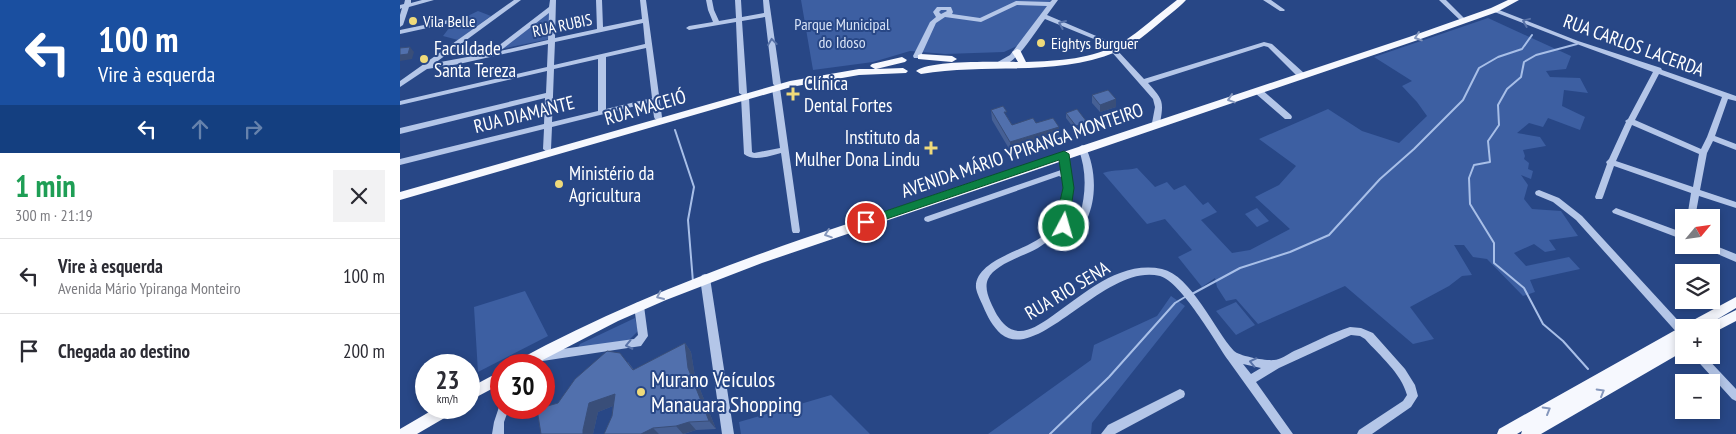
<!DOCTYPE html>
<html lang="pt">
<meta charset="utf-8">
<style>
:root{--surface:#fff;--page:#f2f2f3;--text:#2b2b33;--muted:#7c7c81;--line:#e1e1e2}
body{margin:0;font-family:"PT Sans Narrow",sans-serif;background:var(--page);color:var(--text);height:100vh;display:flex;flex-direction:column;font-size:19px;white-space:nowrap}
*{box-sizing:border-box;margin:0}
p{font-size:16px;color:var(--muted)}
.icon{flex:none;width:28px;height:28px;fill:none;stroke:currentColor;stroke-width:2;stroke-linecap:round;stroke-linejoin:round}
.map{position:relative;flex:1;overflow:hidden}
.details{display:flex;flex-direction:column;background:var(--surface);width:400px}
.details>*{flex:none}
.hud{background:#1a4fa0;color:#fff;overflow:hidden}
.needle{width:32px;rotate:61deg}
.buttons{position:absolute;left:1275px;top:209px;display:grid;gap:10px}
.buttons a{display:grid;place-items:center;width:45px;height:45px;border-radius:0px;background:var(--surface);box-shadow:0 2px 8px #0003;font-size:25px}
.speed{position:absolute;left:15px;top:354px;display:flex;gap:10px;font-size:25px;font-weight:700;text-align:center}
.speed>*{display:grid;place-content:center;width:65px;height:65px;border-radius:50%;background:var(--surface);box-shadow:0 2px 8px #0003;line-height:1}
.speed small{font-size:12px;font-weight:400}
.speed .limit{border:8px solid #d22;background:#fff;color:#111}
.pin{position:absolute;display:grid;place-items:center;width:42px;height:42px;color:#fff;margin:-21px;border:2px solid #fff;border-radius:50%;box-shadow:0 1px 5px #0007}
.me{position:absolute;width:55px;margin:-28px;rotate:6deg;stroke-linejoin:round;filter:drop-shadow(0 0 4px #0008)}
.turn{display:flex;align-items:center;gap:18px;height:105px;padding:0 15px;font-size:22px}
.turn .icon{width:65px;height:65px;stroke-width:2.5}
.turn b{display:block;font-size:35px;line-height:42px}
.lanes{display:flex;align-items:center;height:48px;padding:0 15px;background:#0003;justify-content:center;gap:25px;direction:ltr}
.lanes .off{opacity:.35}
.round{display:grid;place-items:center;flex:none;width:52px;height:52px;border-radius:0px;background:var(--page)}
.overview{display:flex;align-items:center;justify-content:space-between;height:85px;padding:0 15px}
h1{font-size:30px;font-weight:800;line-height:38px;color:#1e9e55}
ul{padding:0;list-style:none}
li{display:flex;align-items:center;gap:15px;height:75px;padding:0 15px;border-top:1px solid var(--line)}
li div{flex:1}
li b{display:block;font-size:19px}
li em{font-style:normal}
main{display:flex;flex:1;min-height:0}
.map>svg:first-child{display:block}
.green{fill:#3d5fa2}
.lines{fill:none;stroke-linecap:round;stroke-linejoin:round}
.stream{stroke:#a8bfe8;stroke-width:2}
.minor{fill:#b4c6e8;fill-rule:evenodd}
.major{fill:#f6f8fe;fill-rule:evenodd}
.wall{fill:#466095}
.shaded-wall{fill:#394e79}
.building{fill:#5170ad;stroke:#394e79}
.oneway{stroke:#5973a8}
.oneway2{stroke:#8597bc}
.route{fill:#0b8043;stroke:#07532c}
.poi-dot{fill:#efda7a;stroke:#284786;stroke-width:2}
.labels{text-anchor:middle;dominant-baseline:central;stroke-width:4;stroke-linejoin:round;paint-order:stroke}
.far-poi-label{font-size:16px;fill:#fff;stroke:#284786;text-anchor:start}
.far-park-label{font-size:16px;fill:#d7e2f6;stroke:#284786}
.far-street-label{font-size:16px;fill:#fff;stroke:#284786}
.street-label{font-size:19px;fill:#fff;stroke:#284786}
.poi-label{font-size:19px;fill:#fff;stroke:#284786;text-anchor:start}
.near-poi-label{font-size:22px;fill:#fff;stroke:#284786;text-anchor:start}
</style>
<main>
<section class="details">
<div class="hud">
<div class="turn"><svg class="icon" aria-label="left" viewBox="0 0 24 24"><path d="M17 20v-9H6M10 6l-5 5 5 5"/></svg><div><b>100 m</b>Vire à esquerda</div></div>
<div class="lanes"><svg class="icon" aria-label="left" viewBox="0 0 24 24"><path d="M17 20v-9H6M10 6l-5 5 5 5"/></svg><svg class="icon off" aria-label="ahead" viewBox="0 0 24 24"><path d="M12 20V5M6 11l6-6 6 6"/></svg><svg class="icon off" aria-label="right" viewBox="0 0 24 24"><path d="M7 20v-9h11M14 6l5 5-5 5"/></svg></div>
</div>
<div class="overview"><div><h1>1 min</h1><p>300 m · 21:19</p></div><a class="round"><svg class="icon" aria-label="close" viewBox="0 0 24 24"><path d="M6 6l12 12M18 6L6 18"/></svg></a></div>
<ul>
<li><svg class="icon" aria-label="left" viewBox="0 0 24 24"><path d="M17 20v-9H6M10 6l-5 5 5 5"/></svg><div><b>Vire à esquerda</b><p>Avenida Mário Ypiranga Monteiro</p></div><em>100 m</em></li>
<li><svg class="icon" aria-label="arrive" viewBox="0 0 24 24"><path d="M6 21V4h12l-3 4 3 4H6"/></svg><div><b>Chegada ao destino</b></div><em>200 m</em></li>
</ul>
</section>
<div class="map">
<svg width="1336" height="434" viewBox="0 0 1336 434">
<rect width="100%" height="100%" fill="#284786"/>
<path class="green" d="M401 0H651L639 20 617 46 604 52 545 54 510 51 473 62 413 70Z
M78 11 91 16 58 40 43 36 53 23Z
M147 13H150V39L101 49Z
M1088 18 1171 56 1166 69 1146 71 1150 77 1180 78 1188 93 1164 90 1162 106 1185 117 1180 130 1148 118 1143 127 1129 123 1117 133 1140 137 1146 146 1123 150 1125 156 1124 159 1129 163 1128 169 1133 171 1131 179 1121 175 1128 185 1124 199 1132 209 1161 211 1178 236 1149 240 1156 250 1145 252 1134 244 1114 253 1126 266 1169 257 1180 269 1130 280 1135 292 1123 296 1087 259 1073 257 1064 245H1054L1072 275 1062 276 1049 286 1010 307 1034 339 1013 344 945 286 858 324 836 299 826 301 817 287 815 278 802 287 778 257 792 250 765 219 747 224 703 173C715 169 725 171 737 168L755 187 767 182 774 190 785 185 803 205 808 202 817 212 801 220 832 253 850 250 890 229 855 197 879 185 896 166 859 139 928 109 962 131 999 143 1027 116 1017 102 1002 86 1012 81 974 57Z
M857 208 869 221 857 227 845 214Z
M125 291 148 336 78 372 74 307Z
M771 296 785 306 692 423 691 434H588L691 360 694 345 757 316Z
M836 302 855 325 836 335 816 311Z
M235 318 238 331 229 340 178 348 180 344Z
M431 395 470 434H341L339 422Z"/>
<g class="lines">
<path class="stream" d="M1177 44 1136 55 1124 62 1121 77 1107 89 1098 105 1099 125 1088 141 1090 162 1074 165 1069 178 1070 204 1094 243V263L1124 288 1143 324 1163 341 1188 369
M275 130 294 187 288 220 293 282
M792 294 840 268 890 252 929 235 980 179 1014 149 1063 100 1079 68 1098 57 1122 49 1132 35
M650 434 709 377 775 303 785 297"/>
<path class="minor" d="M5 0H11V3L22 0H34L9 7 3 25 0 27V15L2 8 0 9V5L4 4Z
M114 0H121L35 63 89 53 149 7 150 0H156L155 38 197 29 196 0H202L203 27 242 19 240 0H246L262 117 261 119H255L254 117 252 102 152 127 151 149 147 152 143 149 144 129 0 165V159L144 124 145 98 0 134V128L146 93 147 71 0 105V101L147 67 148 44 59 64 27 69 0 87V81ZM149 13 148 40 100 51ZM243 23 245 44 154 65 155 42ZM246 48 252 98 206 109V57ZM198 59V111L152 122 154 69Z
M306 0H312L314 10 319 21 336 18 335 0H341L342 17 364 13 363 0H369L381 84 378 86 380 88 400 231 399 233H393L392 231 381 153C369 156 353 162 344 154L341 97 342 95 339 93 336 22 289 30 286 28 289 26 313 22 308 10ZM365 17 373 84 375 86 372 88 380 148 354 153 352 152 349 97 346 95 347 93 342 21Z
M652 0H658L647 15 715 44V46H711L645 19C634 33 615 68 596 67V63L610 55 647 6 617 5 581 22 545 17 536 23 520 58H514L513 56 530 22 536 17 533 12 537 7H551L553 12 552 14 580 18 616 1 650 2ZM541 10H546L547 11 541 14 539 12Z
M863 0H871L885 10 884 11H880Z
M1039 0H1046L1066 20V22H1062Z
M1094 8 1178 41 1261 68 1262 70 1336 96V101L1328 99 1315 136 1336 144V150L1313 141 1307 153 1300 190 1336 202V208L1299 196 1295 218H1287L1291 193 1214 166 1203 197 1202 199H1196L1195 197 1207 164 1206 162 1209 159 1226 122 1225 121 1228 119 1253 72 1174 43 1092 11V9ZM1259 74 1322 97 1307 137 1301 149 1235 120ZM1232 125 1299 154 1293 187 1216 161Z
M48 20 51 22 50 23 0 34V30Z
M864 42 872 44 905 74V78H899L868 47 864 46 748 83C763 100 764 101 760 123L756 126 752 123 755 107 753 99 710 50 712 49H716L744 79Z
M855 89H861L891 115 892 117 891 119H885L855 93Z
M682 145 685 146C696 167 697 198 687 219 682 223 675 224 670 227 659 232 649 241 638 248 624 256 595 264 588 279 583 290 592 305 597 315 603 324 609 331 620 331 630 331 640 324 648 319 682 296 718 260 762 269 791 275 815 331 834 351 839 356 866 361 874 360 880 360 888 354 894 351 913 343 931 333 950 327L961 328 973 333 1005 369 1015 385 1018 396 1011 407 972 434H957L959 430 1003 401 1007 395C1001 373 980 356 965 339L960 336 951 335 879 368 856 382 893 434H881C863 409 846 385 828 360 815 341 781 282 760 276 705 262 639 364 601 334 593 327 587 316 583 306 581 301 577 294 576 288 574 265 612 253 628 245 640 239 650 231 660 224L664 181 663 178 659 176 528 222 525 221 524 219 525 217 661 170 660 154 664 151 668 154 670 176 672 181 669 220 680 215C686 193 687 170 678 148ZM843 364 861 368 851 374Z
M1139 190 1159 198 1182 216 1285 328H1284V336L1279 335 1176 220 1153 202 1136 195 1135 193 1136 191Z
M1216 208 1284 233V240L1213 213 1212 211Z
M1311 244 1336 254V262L1301 247 1299 245Z
M305 274 308 275 310 278 334 434H322L300 278 302 275Z
M239 302 242 303 244 306 248 336 241 346 136 362 134 365H124L129 355 133 353 234 339 238 335 234 306 236 303Z
M1292 355H1304L1336 389V401L1332 399Z
M780 389 784 391 785 394 784 397 715 434H701L708 425Z
M100 404H101V408H109L104 422V434H92L94 422Z"/>
<path class="major" d="M777 0H786C780 7 771 13 763 20 749 32 734 45 716 52 655 77 585 63 521 74L516 71C530 60 598 62 618 62L612 52 617 49 620 50 626 62C658 61 693 59 721 43 741 31 758 14 777 0Z
M1108 0H1119L1097 12 1015 41 362 263 266 300 218 321 133 365H114L116 361C208 311 304 273 402 239L1009 37 1091 8Z
M521 54 552 56 557 59 552 62 518 59V55Z
M502 57 507 60 505 62 476 69 503 68 508 71 506 73 459 75 391 87 0 200V192L390 81 459 69H475L470 66 472 64Z
M1336 297V308L1316 320 1336 310V321L1311 334V328H1305L1306 326 1303 328H1284V351L1141 434H1121L1122 431 1117 434H1097L1099 429 1279 328 1285 327 1286 324Z
M101 371V384L69 401V388Z
M36 408H55L53 413 17 434H0V429Z"/>
</g>
<path class="wall" d="M692 95 716 107 700 112 692 103Z
M591 110 608 118 612 125 636 123 659 137 611 152 592 120Z
M666 113 687 122V127L676 131 666 118Z
M285 343 291 352 295 377 316 429 296 430 284 434H204L212 416 213 406 198 412 193 434H141L158 403 228 362 234 370Z"/>
<path class="shaded-wall" d="M10 47 14 52 12 59 0 61V55Z
M716 99V107L700 112V105Z
M687 122V127L676 131V126Z
M659 127V137L611 152 610 142Z
M285 343 291 352 295 377 316 429 309 421 288 368Z
M215 394 223 402 198 412 193 434H183V430L189 403Z
M289 422 296 430 283 434 276 426Z
M253 428 259 434H241L242 433Z"/>
<path class="building" d="M10 47 8 54 0 55V48Z
M708 90 716 99 700 105 692 95Z
M603 106 607 112H604L612 125 633 118 636 123 653 118 659 127 610 142 591 110Z
M677 109 687 122 676 126 666 113Z
M285 343 288 368 309 421 289 422 276 426 253 428 241 434H204L212 416 215 394 189 403 183 430V434H141L137 409 158 403 175 379 207 351 220 353 233 370Z"/>
<defs><path id="oneway-chevron" d="M-2-3.5L2.5 0L-2 3.5" fill="none" stroke-width="1.6" stroke-linecap="round" stroke-linejoin="round" transform="scale(1.25)"/></defs>
<g class="oneway">
<use href="#oneway-chevron" transform="translate(1126 22) rotate(-158)"/>
<use href="#oneway-chevron" transform="translate(662 24) rotate(-157)"/>
<use href="#oneway-chevron" transform="translate(372 42) rotate(-97)"/>
<use href="#oneway-chevron" transform="translate(229 345) rotate(168)"/>
<use href="#oneway-chevron" transform="translate(853 362) rotate(-168)"/>
</g>
<g class="oneway2">
<use href="#oneway-chevron" transform="translate(1018 37) rotate(161)"/>
<use href="#oneway-chevron" transform="translate(831 99) rotate(162)"/>
<use href="#oneway-chevron" transform="translate(428 234) rotate(161)"/>
<use href="#oneway-chevron" transform="translate(260 296) rotate(156)"/>
<use href="#oneway-chevron" transform="translate(1201 392) rotate(-30)"/>
<use href="#oneway-chevron" transform="translate(1147 410) rotate(-30)"/>
</g>
<path class="route" d="M664 151 669 154 674 188 668 229 664 230 658 226V210L663 188 659 160 466 226 461 222 462 219Z"/>
<g class="poi-dot">
<circle cx="13" cy="21" r="5"/>
<circle cx="641" cy="43" r="5"/>
<circle cx="24" cy="59" r="5"/>
<path d="M390.5 86.5h5v5h5v5h-5v5h-5v-5h-5v-5h5z"/>
<path d="M528.5 140.5h5v5h5v5h-5v5h-5v-5h-5v-5h5z"/>
<circle cx="159" cy="184" r="5"/>
<circle cx="241" cy="392" r="5"/>
</g>
<g class="labels">
<g class="far-poi-label">
<text x="23" y="21">Vila Belle</text>
<text x="651" y="43">Eightys Burguer</text>
</g>
<g class="far-park-label">
<text x="442" y="24">Parque Municipal<tspan x="442" dy="18">do Idoso</tspan></text>
</g>
<g class="far-street-label">
<text transform="translate(162 25) rotate(-12)">RUA RUBIS</text>
</g>
<g class="street-label">
<text transform="translate(1234 45) rotate(20)">RUA CARLOS LACERDA</text>
<text transform="translate(245 107) rotate(-16)">RUA MACEIÓ</text>
<text transform="translate(124 114) rotate(-14)">RUA DIAMANTE</text>
<text transform="translate(622 150) rotate(-19)">AVENIDA MÁRIO YPIRANGA MONTEIRO</text>
<text transform="translate(667 290) rotate(-31)">RUA RIO SENA</text>
</g>
<g class="poi-label">
<text x="34" y="48">Faculdade<tspan x="34" dy="22">Santa Tereza</tspan></text>
<text x="404" y="83">Clínica<tspan x="404" dy="22">Dental Fortes</tspan></text>
<text x="520" y="137" text-anchor="end">Instituto da<tspan x="520" dy="22">Mulher Dona Lindu</tspan></text>
<text x="169" y="173">Ministério da<tspan x="169" dy="22">Agricultura</tspan></text>
</g>
<g class="near-poi-label">
<text x="251" y="379">Murano Veículos<tspan x="251" dy="25">Manauara Shopping</tspan></text>
</g>
</g>
</svg>
<div class="buttons">
<a><svg class="needle" viewBox="-14 -14 28 28"><path d="M0-13l5 13h-10z" fill="#e53935"/><path d="M0 13l5-13h-10z" fill="#7c7c81"/></svg></a>
<a><svg class="icon" aria-label="layers" viewBox="0 0 24 24"><path d="M12 4l9 5-9 5-9-5zM3 14l9 5 9-5"/></svg></a>
<a>+</a>
<a>−</a>
</div>
<div class="speed"><div>23<small>km/h</small></div><div class="limit">30</div></div>
<div class="pin" style="left:466px;top:222px;background:#d93025"><svg class="icon" aria-label="arrive" viewBox="0 0 24 24"><path d="M6 21V4h12l-3 4 3 4H6"/></svg></div>
<svg class="me" style="left:664px;top:226px" viewBox="-20 -20 40 40"><circle r="17" fill="#0b8043" stroke="#fff" stroke-width="3"/><path d="M0-11L8 9 0 5-8 9z" fill="#fff"/></svg>
</div>
</main>
